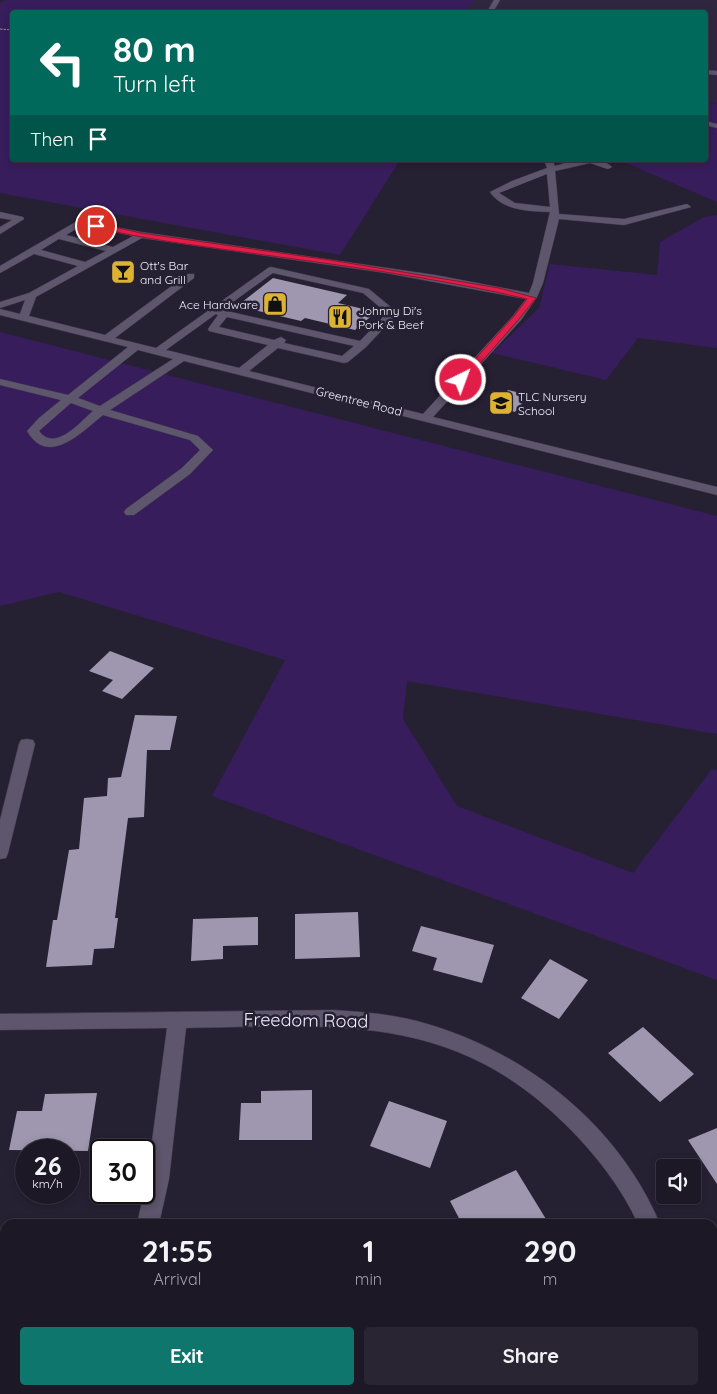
<!DOCTYPE html>
<style>
:root{--surface:#1c1826;--page:#292532;--text:#f1f3f6;--muted:#a0a0a7;--line:#3a3743;--accent:#0f766e}
body{margin:0;font-family:Quicksand,sans-serif;background:var(--page);color:var(--text);height:100vh;display:flex;flex-direction:column;font-size:19px;white-space:nowrap}
*{box-sizing:border-box;margin:0}
p{font-size:16px;color:var(--muted)}
.icon{flex:none;width:28px;height:28px;fill:none;stroke:currentColor;stroke-width:2;stroke-linecap:round;stroke-linejoin:round}
.map{position:relative;flex:1;overflow:hidden}
.side{position:absolute;left:0px;top:1219px;width:718px;height:176px;display:flex;flex-direction:column;background:var(--surface);border-radius:15px 15px 0 0;box-shadow:0 2px 8px #0003,0 0 0 1px var(--line)}
.side>*{flex:none}
.guide{position:absolute;left:10px;top:10px;width:698px;height:152px;border-radius:5px;box-shadow:0 2px 8px #0003,0 0 0 1px var(--line);background:#00695c;color:#fff;overflow:hidden}
.controls{position:absolute;left:656px;top:1159px;display:grid;gap:10px}
.controls a{display:grid;place-items:center;width:45px;height:45px;border-radius:5px;background:var(--surface);box-shadow:0 2px 8px #0003,0 0 0 1px var(--line);font-size:25px}
.speed{position:absolute;left:15px;top:1139px;display:flex;gap:10px;font-size:25px;font-weight:700;text-align:center}
.speed>*{display:grid;place-content:center;width:65px;height:65px;border-radius:50%;background:var(--surface);box-shadow:0 2px 8px #0003,0 0 0 1px var(--line);line-height:1}
.speed small{font-size:12px;font-weight:400}
.speed .limit{border:2px solid #111;border-radius:8px;background:#fff;color:#111}
.pin{position:absolute;display:grid;place-items:center;width:42px;height:42px;color:#fff;margin:-21px;border:2px solid #fff;border-radius:50%;box-shadow:0 1px 5px #0007}
.me{position:absolute;width:55px;margin:-28px;rotate:42deg;stroke-linejoin:round;filter:drop-shadow(0 0 4px #0008)}
.turn{display:flex;align-items:center;gap:18px;height:105px;padding:0 20px;font-size:22px}
.turn .icon{width:65px;height:65px;stroke-width:2.5}
.turn b{display:block;font-size:35px;line-height:42px}
.then{display:flex;align-items:center;height:48px;padding:0 20px;background:#0003;gap:10px;font-size:19px}
.eta{display:flex;justify-content:space-evenly;align-items:center;height:85px;text-align:center}
.eta b{font-size:30px;font-weight:800;line-height:35px}
.cta{display:flex;gap:10px;margin-top:auto;padding:10px 20px}
.cta a{flex:1;height:58px;border-radius:5px;background:var(--accent);color:#fff;font-size:20px;font-weight:800;line-height:58px;text-align:center}
.cta a+a{background:var(--page);color:var(--text)}
.map>svg:first-child{display:block}
.built{fill:#2f2740}
.green{fill:#371d5c}
.building{fill:#9e97af}
.lines{fill:none;stroke-linecap:round;stroke-linejoin:round}
.minor-casing{stroke:#423b4c;stroke-width:1}
.path{stroke:#918c9c;stroke-width:1;stroke-dasharray:2.5 1;stroke-linecap:butt}
.minor{fill:#5d566c;fill-rule:evenodd}
.route{fill:#e11d48;stroke:#92132f}
.labels{text-anchor:middle;dominant-baseline:central;stroke-width:5;stroke-linejoin:round;paint-order:stroke}
.far-poi-label{font-size:12px;fill:#f2eefb;stroke:#262033;text-anchor:start}
.far-street-label{font-size:12px;fill:#f2eefb;stroke:#262033}
.near-street-label{font-size:18px;fill:#f2eefb;stroke:#262033}
</style>
<div class="map">
<svg width="717" height="1394" viewBox="0 0 717 1394">
<rect width="100%" height="100%" fill="#262033"/>
<path class="built" d="M6 0H717V104L705 103V12H12L0 3Z"/>
<path class="green" d="M6 0H474L466 12H12V160H400L340 255 0 193V3Z
M705 103 717 104V202L619 160H705Z
M717 215V348L638 338 606 380 492 353 539 308 550 264 657 275 660 242 704 217Z
M0 332 717 516V734L407 681 403 719 457 806 633 873 712 769 717 770V980L212 796 285 660 59 592 0 606Z"/>
<path class="building" d="M273 278 347 295 338 303 376 312 355 330 305 318 301 321 237 306Z
M508 390 529 395 515 412 493 406Z
M110 651 154 668 122 699 102 691 113 680 89 671Z
M135 715 177 716 170 750H147L144 817 128 818 115 918H118L114 948 94 949 92 965 46 967 53 920H57L69 850 79 849 84 798 107 796 108 778 121 777Z
M358 912 360 957 295 959V914Z
M258 917V945L223 946V959L191 961 193 919Z
M421 926 494 945 482 983 433 970 437 958 412 951Z
M550 959 588 980 559 1019 521 998Z
M643 1027 694 1074 660 1102 608 1053Z
M312 1090V1140H239L241 1103H261V1091Z
M97 1093 88 1151 9 1150 17 1111H42L45 1094Z
M389 1101 447 1121 430 1168 370 1146Z
M717 1128V1184L688 1140Z
M516 1170 549 1224H462L450 1201Z"/>
<g class="lines">
<defs>
<path id="minor" d="M494 0H500L493 12H487Z
M705 70 717 71V75L705 74Z
M705 121 717 124V128L705 125Z
M544 160H552L555 166C572 161 597 153 612 167L608 169 590 163 555 171 559 214 624 219 687 204 691 207 624 225 559 219 543 283 537 297 521 320 433 417 717 487V495L184 361 110 410 198 436 213 450 190 474 134 515H126L124 512 126 509 182 468 200 450 190 440 103 415C83 431 48 468 27 431L39 418 61 400 0 385V379L68 395 128 347 0 315V309L20 314 25 300 0 308V302L29 293 78 266 34 254 0 273V266L79 220 141 232 435 275 529 293 533 283 550 212C529 211 503 211 490 192L512 181 547 168ZM547 174 550 207 515 203 499 193ZM83 225 133 236 113 247 66 235ZM142 238 386 273 526 299 513 316 423 414 249 371 278 348 344 363 348 362 366 347 398 313 369 289 271 267 268 268 156 348 115 338 194 278V274H188L105 335 29 316 36 297ZM59 239 106 251 85 262 41 250ZM273 273 363 293 387 313 360 341 222 310ZM216 314 218 315 208 329 209 331 268 345 239 368 166 350ZM227 317 354 346 342 356 284 343 286 340 281 337 274 340 219 327ZM138 350 173 359 100 406 78 398ZM71 403 93 411C80 422 55 453 39 431Z
M0 212 23 217 24 219 0 234V227L12 220 0 218Z
M27 739 33 740 35 744 8 853 6 858 0 859V820L19 744 21 740Z
M334 1010C362 1012 390 1014 417 1021 522 1049 617 1122 660 1224H638C622 1188 595 1154 567 1126 452 1011 335 1026 186 1028L169 1179 159 1224H137L147 1179 167 1028 0 1030V1014Z
M5 1372V1390H14L11 1394H0V1374Z
M670 1390H694L693 1394H669Z"/>
</defs>
<use href="#minor" class="minor-casing"/>
<path class="path" d="M0 29 12 30"/>
<use href="#minor" class="minor"/>
</g>
<path class="route" d="M96 223 141 233 330 260 499 288 536 298 519 319 464 382H461L457 380 458 378 514 316 527 299C434 277 338 265 243 252 193 245 143 239 94 227V224Z"/>
<defs>
<symbol id="bar-square" viewBox="-11 -11 22 22"><rect x="-9" y="-9" width="18" height="18" rx="4" fill="#dcb233" stroke="#262033"/><path d="M-6-5H6L.8 .8V4.5H3.5V6h-7V4.5H-.8V.8Z" fill="#111"/></symbol>
<symbol id="shop-square" viewBox="-11 -11 22 22"><rect x="-9" y="-9" width="18" height="18" rx="4" fill="#dcb233" stroke="#262033"/><path d="M-5-2.5h2.3a2.7 3.5 0 0 1 5.4 0H5L5.5 6h-11ZM-1.5-2.5h3a1.5 2.3 0 0 0-3 0Z" fill="#111"/></symbol>
<symbol id="restaurant-square" viewBox="-11 -11 22 22"><rect x="-9" y="-9" width="18" height="18" rx="4" fill="#dcb233" stroke="#262033"/><path d="M-5-6h1v4h1v-4h1v4h1v-4h1v5L-1.5 .5V6h-2V.5L-5-1ZM5-6V6H3V1.5H1.5Q1.5-4 5-6Z" fill="#111"/></symbol>
<symbol id="school-square" viewBox="-11 -11 22 22"><rect x="-9" y="-9" width="18" height="18" rx="4" fill="#dcb233" stroke="#262033"/><path d="M0-5L7-2L0 1L-7-2ZM-4 1L0 2.5L4 1V4Q0 6-4 4Z" fill="#111"/></symbol>
</defs>
<g fill-rule="evenodd">
<use href="#bar-square" x="109" y="258" width="28" height="28"/>
<use href="#shop-square" x="261" y="290" width="28" height="28"/>
<use href="#restaurant-square" x="326" y="303" width="28" height="28"/>
<use href="#school-square" x="487" y="389" width="28" height="28"/>
</g>
<g class="labels">
<g class="far-poi-label">
<text x="140" y="265">Ott's Bar<tspan x="140" dy="14">and Grill</tspan></text>
<text x="258" y="304" text-anchor="end">Ace Hardware</text>
<text x="358" y="310">Johnny Di's<tspan x="358" dy="14">Pork &amp; Beef</tspan></text>
<text x="518" y="396">TLC Nursery<tspan x="518" dy="14">School</tspan></text>
</g>
<g class="far-street-label">
<text transform="translate(359 401) rotate(14)">Greentree Road</text>
</g>
<g class="near-street-label">
<text transform="translate(306 1020) rotate(1)">Freedom Road</text>
</g>
</g>
</svg>
<div class="controls">
<a><svg class="icon" aria-label="sound" viewBox="0 0 24 24"><path d="M4 9h4l5-4v14l-5-4H4zM17 9q2 3 0 6"/></svg></a>
</div>
<div class="speed"><div>26<small>km/h</small></div><div class="limit">30</div></div>
<div class="pin" style="left:96px;top:226px;background:#d93025"><svg class="icon" aria-label="arrive" viewBox="0 0 24 24"><path d="M6 21V4h12l-3 4 3 4H6"/></svg></div>
<svg class="me" style="left:461px;top:380px" viewBox="-20 -20 40 40"><circle r="17" fill="#e11d48" stroke="#fff" stroke-width="3"/><path d="M0-11L8 9 0 5-8 9z" fill="#fff"/></svg>
<div class="guide">
<div class="turn"><svg class="icon" aria-label="left" viewBox="0 0 24 24"><path d="M17 20v-9H6M10 6l-5 5 5 5"/></svg><div><b>80 m</b>Turn left</div></div>
<div class="then">Then<svg class="icon" aria-label="arrive" viewBox="0 0 24 24"><path d="M6 21V4h12l-3 4 3 4H6"/></svg></div>
</div>
<section class="side">
<div class="eta">
<div><b>21:55</b><p>Arrival</p></div>
<div><b>1</b><p>min</p></div>
<div><b>290</b><p>m</p></div>
</div>
<div class="cta"><a>Exit</a><a>Share</a></div>
</section>
</div>
